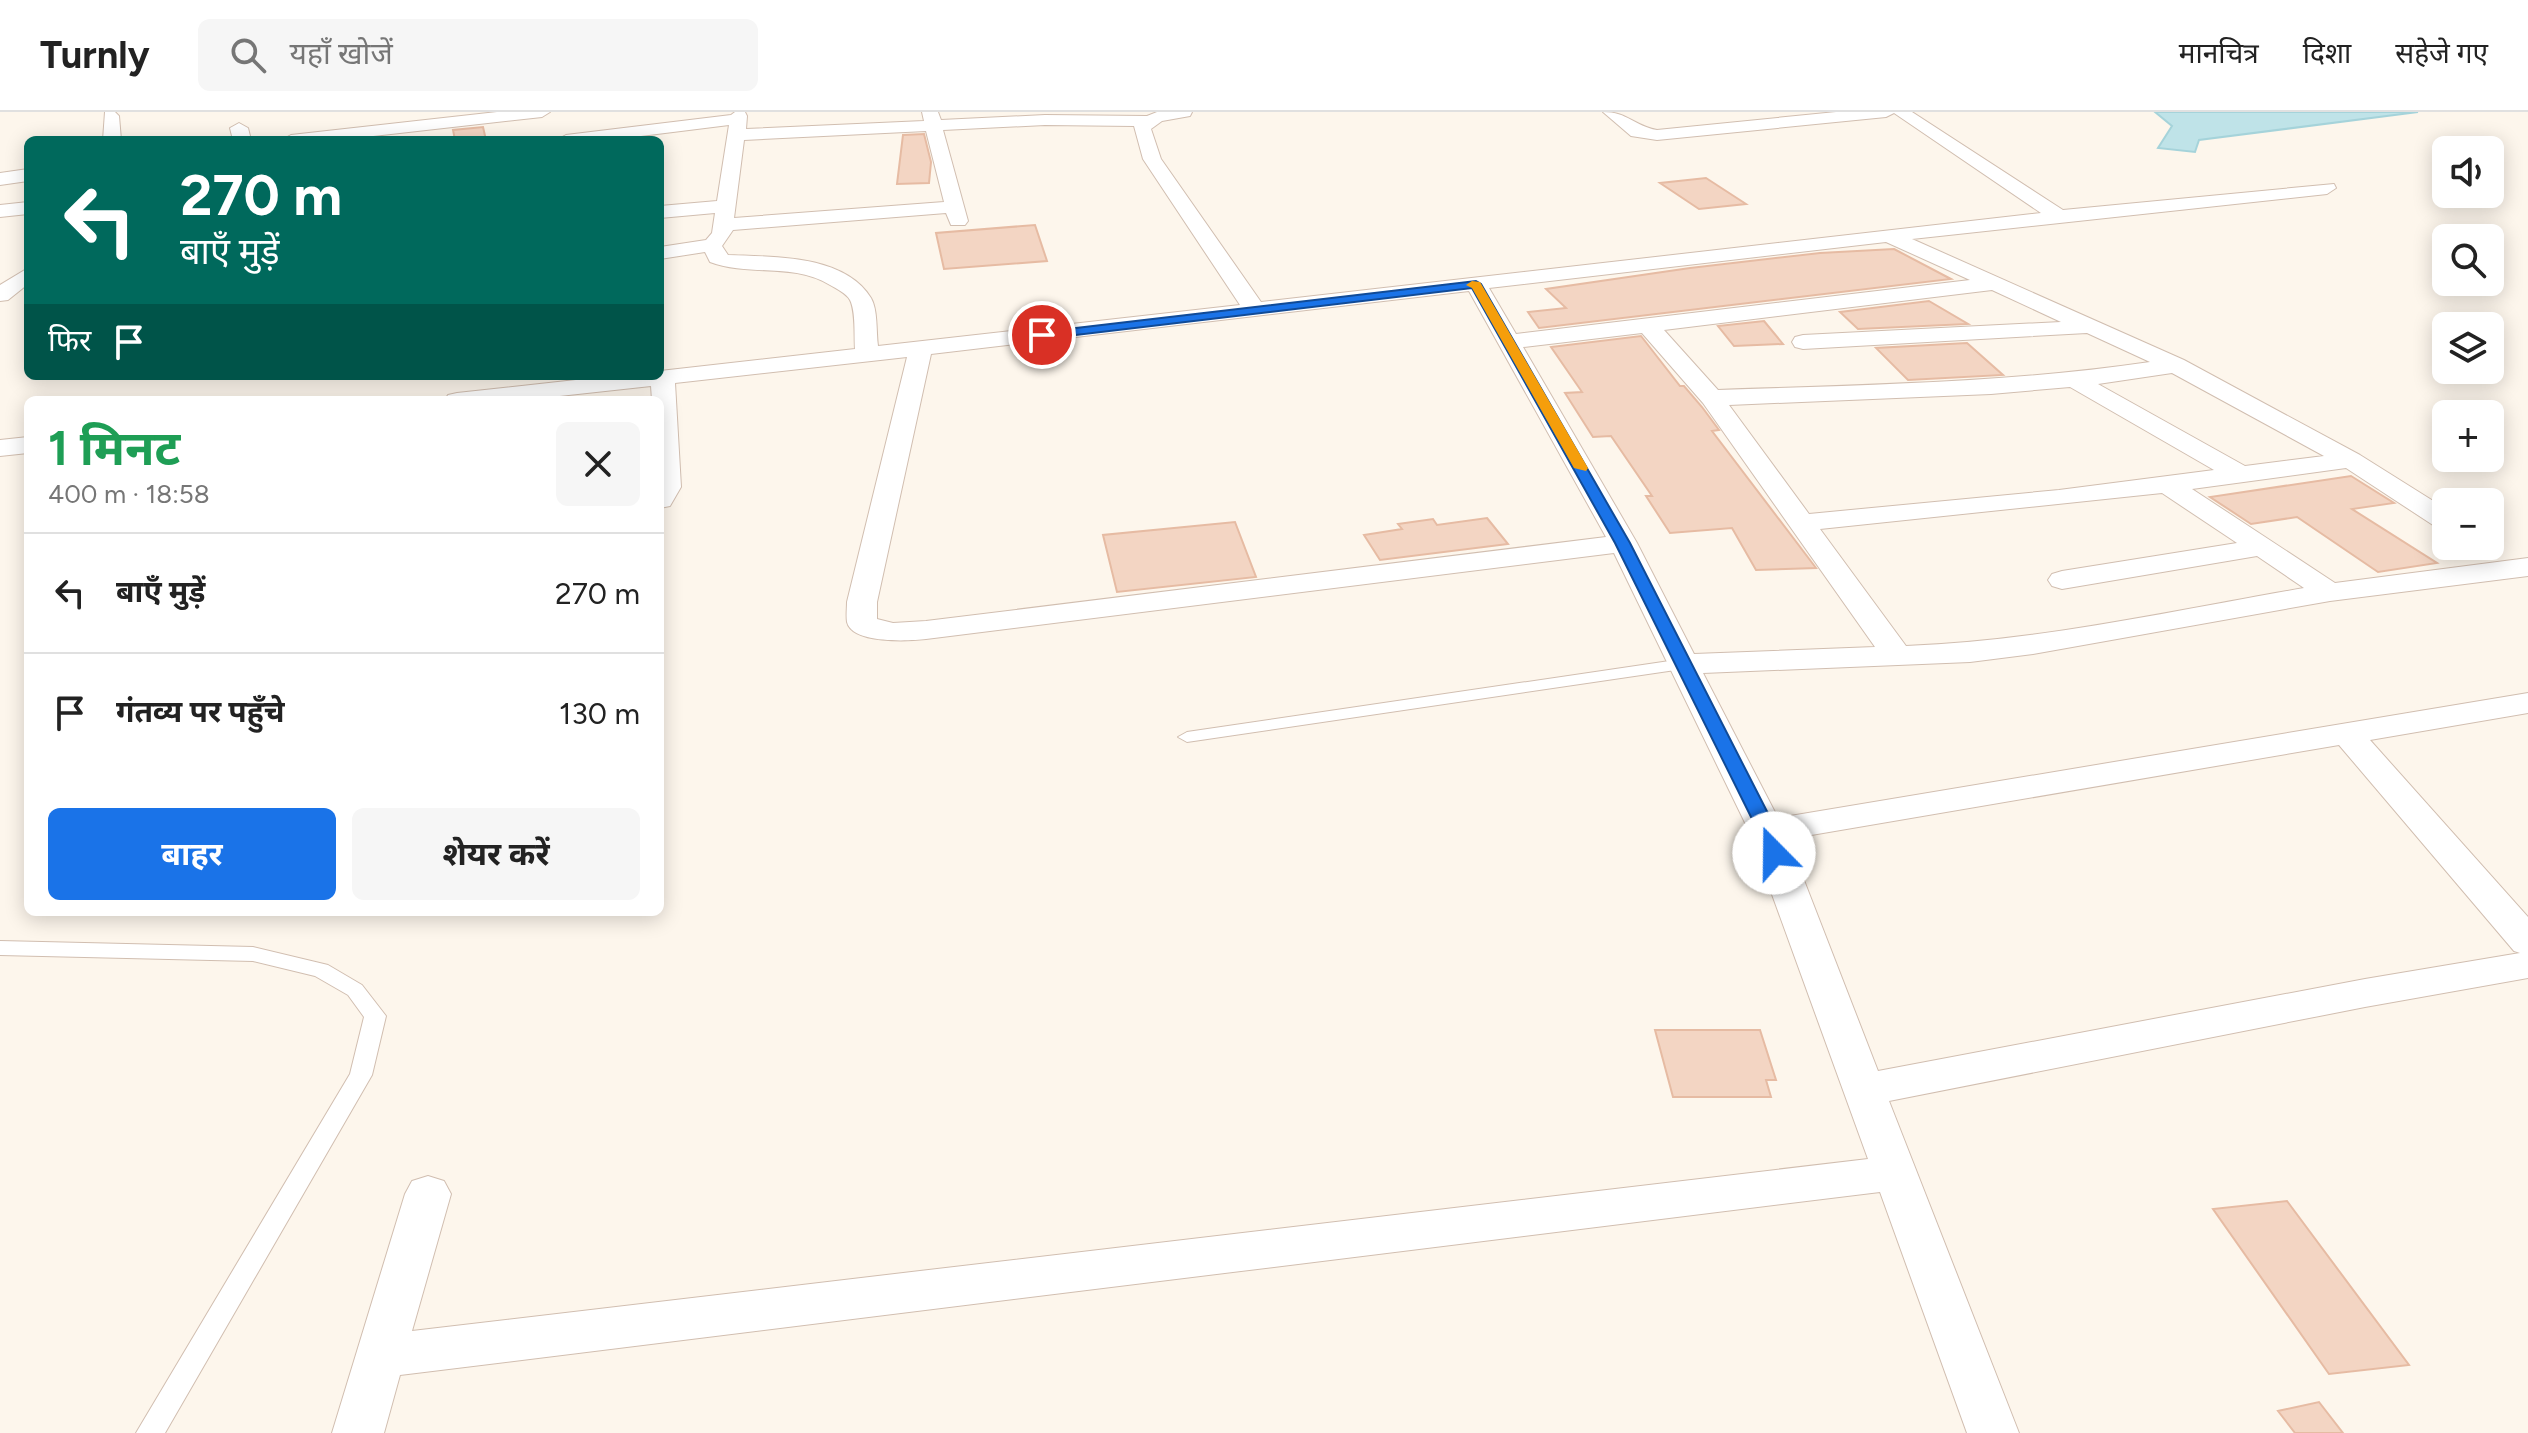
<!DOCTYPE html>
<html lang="hi">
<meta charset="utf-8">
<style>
:root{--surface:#fff;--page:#f6f6f6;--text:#222;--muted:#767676;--line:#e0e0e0;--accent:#1a73e8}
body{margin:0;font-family:Figtree,"Noto Sans Devanagari",sans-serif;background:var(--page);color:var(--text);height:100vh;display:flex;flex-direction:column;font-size:30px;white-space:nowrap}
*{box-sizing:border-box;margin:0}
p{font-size:26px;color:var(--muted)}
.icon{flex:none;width:44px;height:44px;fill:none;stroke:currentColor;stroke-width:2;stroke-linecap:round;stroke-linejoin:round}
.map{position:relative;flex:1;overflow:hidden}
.side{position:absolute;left:24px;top:284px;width:640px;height:520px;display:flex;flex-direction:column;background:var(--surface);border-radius:12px;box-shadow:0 4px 20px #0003}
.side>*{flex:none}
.hud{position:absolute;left:24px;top:24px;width:640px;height:244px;border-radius:12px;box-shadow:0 4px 20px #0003;background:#00695c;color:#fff;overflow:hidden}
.buttons{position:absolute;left:2432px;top:24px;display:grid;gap:16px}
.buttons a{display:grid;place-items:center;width:72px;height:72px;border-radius:12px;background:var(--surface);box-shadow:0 4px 20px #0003;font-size:40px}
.pin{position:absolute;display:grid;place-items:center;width:68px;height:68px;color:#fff;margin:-34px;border:4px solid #fff;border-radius:50%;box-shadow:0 2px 8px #0007}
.me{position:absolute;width:88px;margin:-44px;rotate:338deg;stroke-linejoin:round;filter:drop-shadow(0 0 6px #0008)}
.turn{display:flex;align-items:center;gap:28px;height:168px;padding:0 24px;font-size:36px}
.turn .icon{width:104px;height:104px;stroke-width:2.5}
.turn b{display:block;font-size:56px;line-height:68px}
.then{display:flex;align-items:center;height:76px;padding:0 24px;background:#0003;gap:16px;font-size:30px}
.round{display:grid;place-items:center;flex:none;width:84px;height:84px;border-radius:12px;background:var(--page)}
.headline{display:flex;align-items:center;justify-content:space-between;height:136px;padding:0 24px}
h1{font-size:48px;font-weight:700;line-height:60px;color:#1e9e55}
.primary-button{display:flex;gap:16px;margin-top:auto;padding:16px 24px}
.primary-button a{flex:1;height:92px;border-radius:12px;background:var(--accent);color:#fff;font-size:32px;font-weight:700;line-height:92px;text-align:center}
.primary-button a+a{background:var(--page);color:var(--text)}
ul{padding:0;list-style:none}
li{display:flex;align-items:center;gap:24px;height:120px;padding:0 24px;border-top:2px solid var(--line)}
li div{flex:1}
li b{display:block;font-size:30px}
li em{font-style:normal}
header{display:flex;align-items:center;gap:48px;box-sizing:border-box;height:112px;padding:0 40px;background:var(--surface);border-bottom:2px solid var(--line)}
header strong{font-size:38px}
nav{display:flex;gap:44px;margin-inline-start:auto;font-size:28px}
.search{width:560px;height:72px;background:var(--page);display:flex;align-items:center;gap:20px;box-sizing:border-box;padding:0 28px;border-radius:12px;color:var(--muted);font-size:30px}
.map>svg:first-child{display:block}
.water{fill:#bfe3e8;stroke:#a5d3da;stroke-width:2}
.building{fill:#f3d5c3;stroke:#e6bba3;stroke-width:2}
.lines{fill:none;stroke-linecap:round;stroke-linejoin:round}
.service-casing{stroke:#d1beb0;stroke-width:2}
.minor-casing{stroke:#d1beb0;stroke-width:2}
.service{fill:#fff;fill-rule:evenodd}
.minor{fill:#fff;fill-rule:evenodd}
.route{fill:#1a73e8;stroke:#114b97;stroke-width:2}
.slow{fill:#f59e0b}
</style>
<header>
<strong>Turnly</strong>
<div class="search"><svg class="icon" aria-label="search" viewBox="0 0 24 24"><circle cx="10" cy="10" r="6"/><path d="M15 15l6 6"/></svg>यहाँ खोजें</div>
<nav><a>मानचित्र</a><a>दिशा</a><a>सहेजे गए</a></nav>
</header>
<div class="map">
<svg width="2528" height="1321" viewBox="0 0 2528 1321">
<rect width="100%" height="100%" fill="#fdf6ec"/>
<path class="water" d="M2155 0H2418L2199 28 2195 40 2158 36 2172 14Z"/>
<path class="building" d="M483 15 486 28H455L453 18Z
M924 22 931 50 929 71 897 72 903 23Z
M1706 66 1746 92 1699 97 1660 71Z
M1035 113 1047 149 944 157 936 121Z
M1894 137 1951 167 1539 216 1528 200 1566 196 1546 177 1690 156 1820 141Z
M1929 189 1968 212 1858 217 1840 200Z
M1764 209 1783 232 1734 234 1718 214Z
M1641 224 1680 274H1684L1702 295 1719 318 1712 319 1816 456 1756 458 1732 416 1670 421 1646 384H1652L1611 324 1593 325 1565 281 1582 280 1551 235Z
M1967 231 2003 263 1908 268 1876 236Z
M2351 364 2394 391 2352 397 2437 451 2378 460 2297 405 2251 412 2210 385Z
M1487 406 1508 432 1380 448 1364 423 1402 417 1398 412 1433 407 1437 413Z
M1235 410 1256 465 1117 480 1103 423Z
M1655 918H1760L1776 968H1766L1771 985H1673Z
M2287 1089 2409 1253 2329 1262 2213 1097Z
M2319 1290 2343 1321H2295L2278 1299Z"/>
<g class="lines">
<defs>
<path id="service" d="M1683 547 1689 548 1691 552 1689 556 1187 630 1178 625 1187 620Z
M0 829 253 835 328 853 362 873 386 904 372 963 165 1321H136L350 962 364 905 348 883 315 864 253 849 0 843Z"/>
<path id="minor" d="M105 0H115L119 4 121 28H103Z
M497 0H550L542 5 338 28H282L291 23Z
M735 0H745L747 4 746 17 924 9 922 0H938L941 8 1045 3 1147 4 1157 0H1192L1190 4 1162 9 1151 17 1161 47 1261 190 2041 101 1894 1 1886 5 1657 28 1631 24 1603 0C1628 0 1634 14 1657 18L1836 0H1912L2063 98 2334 72 2336 76 2327 82 1912 127 2184 248 2360 343 2446 397V417L2436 415 2346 356 2192 377 2335 471 2528 446V464L2330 489 2033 542 1970 550 1703 561 1778 706 2528 581V601L2370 628 2528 805V866L2365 895 1889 989 2019 1321H1967L1880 1080 400 1263 384 1321H332L405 1082 412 1069 428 1064 444 1069 451 1082 412 1219 1868 1047 1749 719 1614 441 926 527C909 529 852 532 847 510 846 504 847 496 847 490L907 245 675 271 681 375 670 394 660 396V288H652L651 274 523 288H445L448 283 457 281 612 264H660V259L855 237C854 223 856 200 850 188 846 181 837 177 830 173 792 150 750 165 710 150L705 140 660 147V135L706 128 712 121 715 101 660 106V94L717 89 729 13 609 28H557L566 23 731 3ZM1045 13 1134 14 1143 47 1240 193 878 234C876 220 878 198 871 186 844 142 772 145 728 143L722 134 733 118 946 101 951 113H965L968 109 943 18ZM926 19 944 90 734 106 744 28ZM1886 130 1970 168 1516 222 1489 176ZM1992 178 2061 210 1803 223 1795 225 1792 230 1795 235 1803 237 2087 221 2150 250C2007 271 1863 273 1718 278L1664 218ZM1469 179 1606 425 926 509 893 511 877 507V490L931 242ZM1642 221 1703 291 1875 535 1694 542 1637 431 1523 235ZM2172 261 2324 344 2245 354 2098 272ZM2070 275 2214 358 2059 378 1809 402 1729 293 1991 282ZM2162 381 2237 431 2062 459 2052 462 2048 468 2052 474 2062 477 2257 444 2304 476C2172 499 2040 529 1906 534L1820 417ZM2339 633 2514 839 2520 841 2365 867 1878 959 1788 727Z
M239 11 248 16 251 28H233L230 16Z
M28 57V69L0 73V61Z
M28 90V102L0 105V93Z
M28 156V172L8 188 0 189V173Z
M28 325V341L0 344V328Z"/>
</defs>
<use href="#service" class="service-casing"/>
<use href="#minor" class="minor-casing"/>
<use href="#service" class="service"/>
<use href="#minor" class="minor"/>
</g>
<path class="route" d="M1476 169 1481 172 1630 431 1777 719 1784 741 1781 745H1768L1758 719 1615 431 1472 176 1042 227 1036 223 1042 220Z"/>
<path class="slow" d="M1472 169 1480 170 1588 356 1586 359 1574 356 1472 176 1466 173Z"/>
</svg>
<div class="buttons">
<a><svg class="icon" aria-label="sound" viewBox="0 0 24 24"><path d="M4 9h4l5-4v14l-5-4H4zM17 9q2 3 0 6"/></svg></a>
<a><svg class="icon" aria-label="search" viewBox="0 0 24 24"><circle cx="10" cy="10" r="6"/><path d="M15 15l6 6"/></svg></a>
<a><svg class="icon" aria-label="layers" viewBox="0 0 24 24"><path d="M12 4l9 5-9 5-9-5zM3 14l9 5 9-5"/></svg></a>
<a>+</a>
<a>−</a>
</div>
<div class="pin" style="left:1042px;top:223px;background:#d93025"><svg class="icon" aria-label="arrive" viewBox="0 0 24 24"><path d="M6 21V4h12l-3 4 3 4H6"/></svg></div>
<svg class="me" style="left:1774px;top:741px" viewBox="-20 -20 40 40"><circle r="19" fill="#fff"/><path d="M0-13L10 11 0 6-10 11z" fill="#1a73e8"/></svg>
<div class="hud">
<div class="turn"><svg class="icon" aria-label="left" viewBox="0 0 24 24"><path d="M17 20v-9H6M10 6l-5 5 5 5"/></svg><div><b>270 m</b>बाएँ मुड़ें</div></div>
<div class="then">फिर<svg class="icon" aria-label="arrive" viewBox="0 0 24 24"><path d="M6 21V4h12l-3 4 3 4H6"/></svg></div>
</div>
<section class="side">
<div class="headline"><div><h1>1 मिनट</h1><p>400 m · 18:58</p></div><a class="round"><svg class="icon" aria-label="close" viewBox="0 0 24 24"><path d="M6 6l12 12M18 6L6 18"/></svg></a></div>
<ul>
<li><svg class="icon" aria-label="left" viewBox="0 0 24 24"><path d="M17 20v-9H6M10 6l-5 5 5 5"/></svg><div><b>बाएँ मुड़ें</b></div><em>270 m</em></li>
<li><svg class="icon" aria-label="arrive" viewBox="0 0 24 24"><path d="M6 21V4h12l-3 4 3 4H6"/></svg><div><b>गंतव्य पर पहुँचे</b></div><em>130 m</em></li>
</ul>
<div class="primary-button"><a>बाहर</a><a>शेयर करें</a></div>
</section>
</div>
